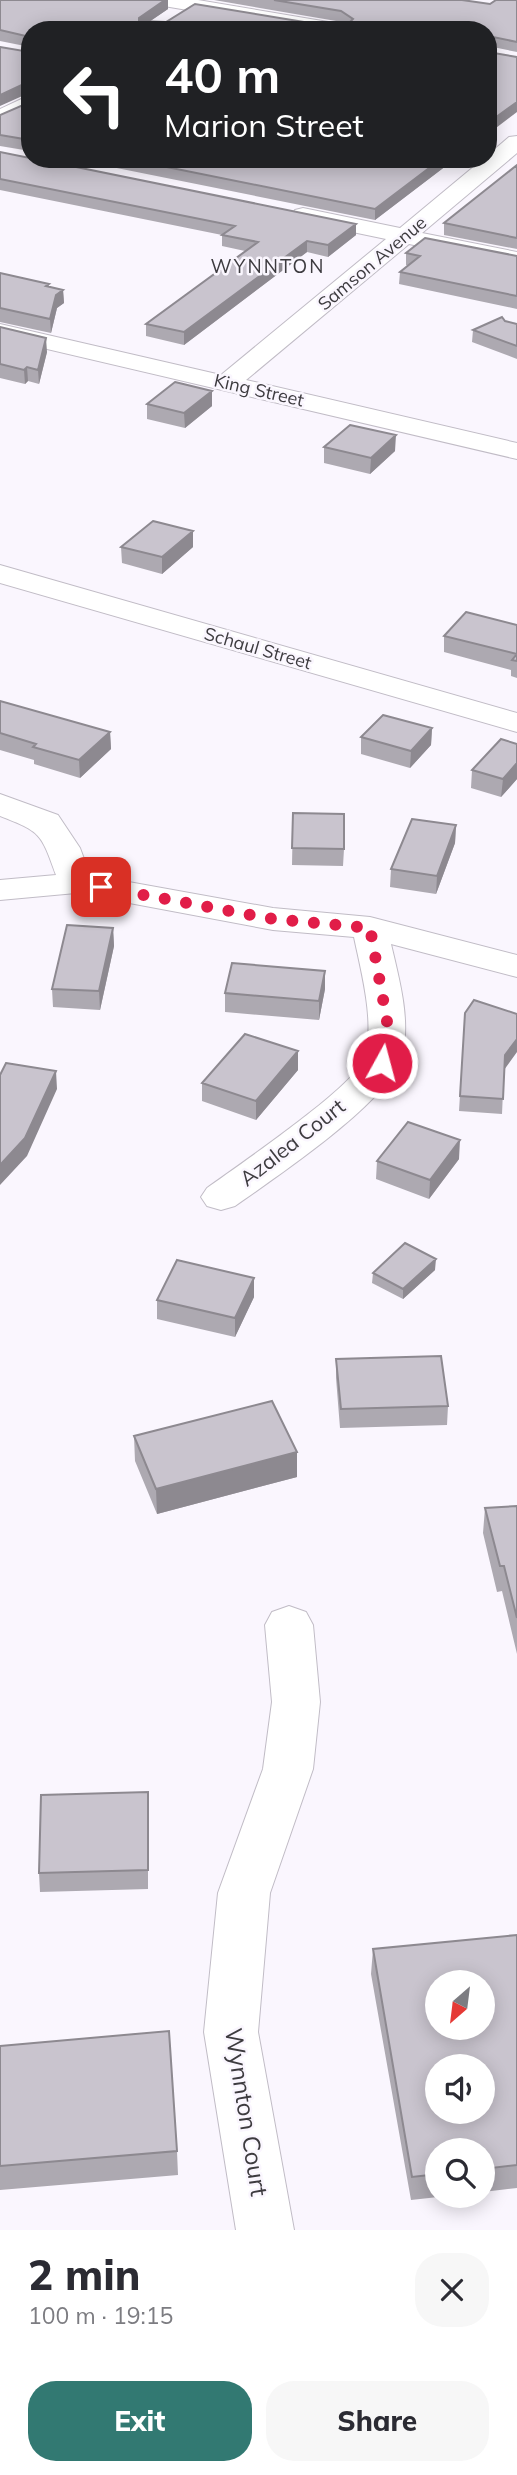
<!DOCTYPE html>
<meta charset="utf-8">
<style>
:root{--surface:#fff;--page:#f7f7f7;--text:#2b2b33;--muted:#7c7c81;--accent:#327972}
body{margin:0;font-family:Mulish,sans-serif;background:var(--page);color:var(--text);height:100vh;display:flex;flex-direction:column;font-size:26px;white-space:nowrap}
*{box-sizing:border-box;margin:0}
p{font-size:23px;color:var(--muted)}
.icon{flex:none;width:38px;height:38px;fill:none;stroke:currentColor;stroke-width:2;stroke-linecap:round;stroke-linejoin:round}
.map{position:relative;height:2230px;overflow:hidden}
.panel{display:flex;flex-direction:column;background:var(--surface);flex:1}
.panel>*{flex:none}
.top-card{position:absolute;left:21px;top:21px;width:476px;height:147px;border-radius:28px;box-shadow:0 4px 18px #0003;background:#202124;color:#fff;overflow:hidden}
.needle{width:46px;rotate:208deg}
.fabs{position:absolute;left:425px;top:1970px;display:grid;gap:14px}
.fabs a{display:grid;place-items:center;width:70px;height:70px;border-radius:50%;background:var(--surface);box-shadow:0 4px 18px #0003;font-size:35px}
.pin{position:absolute;display:grid;place-items:center;width:60px;height:60px;color:#fff;margin:-30px;border-radius:14px;box-shadow:0 4px 10px #0006}
.me{position:absolute;width:77px;margin:-38px;rotate:7deg;stroke-linejoin:round;filter:drop-shadow(0 0 5px #0008)}
.turn{display:flex;align-items:center;gap:24px;height:147px;padding:0 28px;font-size:32px}
.turn .icon{width:91px;height:91px;stroke-width:2.5}
.turn b{display:block;font-size:49px;line-height:60px}
.round{display:grid;place-items:center;flex:none;width:74px;height:74px;border-radius:28px;background:var(--page)}
.overview{display:flex;align-items:center;justify-content:space-between;height:119px;padding:0 28px}
h1{font-size:42px;font-weight:800;line-height:52px}
.action{display:flex;gap:14px;margin-top:auto;padding:14px 28px}
.action a{flex:1;height:80px;border-radius:28px;background:var(--accent);color:#fff;font-size:28px;font-weight:800;line-height:80px;text-align:center}
.action a+a{background:var(--page);color:var(--text)}
.map>svg:first-child{display:block}
.lines{fill:none;stroke-linecap:round;stroke-linejoin:round}
.minor-casing{stroke:#c1bcc6;stroke-width:2}
.minor{fill:#fff;fill-rule:evenodd}
.wall{fill:#ada9b1}
.shaded-wall{fill:#8d8990}
.building{fill:#c9c4ce;stroke:#8d8990;stroke-width:2;fill-rule:evenodd}
.route{stroke:#e11d48;stroke-width:12;stroke-dasharray:0 21.6}
.labels{text-anchor:middle;dominant-baseline:central;stroke-width:5;stroke-linejoin:round;paint-order:stroke}
.far-street-label{font-size:18px;fill:#3d3b3f;stroke:#faf6fe}
.far-neighbourhood-label{font-size:19px;letter-spacing:2px;fill:#3d3b3f;stroke:#faf6fe}
.street-label{font-size:21px;fill:#3d3b3f;stroke:#faf6fe}
.near-street-label{font-size:24px;fill:#3d3b3f;stroke:#faf6fe}
</style>
<div class="map">
<svg width="517" height="2230" viewBox="0 0 517 2230">
<rect width="100%" height="100%" fill="#faf6fe"/>
<g class="lines">
<defs>
<path id="minor" d="M155 0H198L340 24 350 30H304L164 6Z
M30 95V110L0 124V109Z
M517 136V153L422 233 517 252V266L409 244 246 380 517 443V459L0 338V324L221 375 386 239 295 220 292 215 295 210 303 208 400 228 483 159H488V155L509 137Z
M0 565 517 713V732L0 583Z
M0 794 58 815 80 848 90 875 273 908 370 917 517 955V977L391 944C399 979 411 1020 402 1056 392 1100 273 1179 235 1206L221 1210 207 1206 201 1197 207 1188C236 1167 354 1087 364 1059 376 1025 361 971 354 937L273 930 76 893 0 900V880L56 875C41 833 41 832 0 816Z
M289 1606 306 1612 313 1625 320 1702 313 1769 270 1893 258 2032 294 2230H236L204 2032 218 1893 263 1769 272 1702 265 1625 272 1612Z"/>
</defs>
<use href="#minor" class="minor-casing"/>
<use href="#minor" class="minor"/>
</g>
<path class="wall" d="M0 0H168V9L149 22H342L214 0H462L490 4 517 0V52L488 46 30 30V47L0 41Z
M30 102V151L0 146V115Z
M0 152 356 235 328 257 307 252 184 345 146 336V324L245 251 222 246V235L0 190Z
M72 159H455L375 220Z
M517 165V249L444 235V223Z
M406 253 517 256V309L399 284 400 272 408 266 406 265Z
M0 273 49 284V287L63 290 64 303 57 308 51 333 0 322Z
M505 321 517 324V359L472 342 473 330Z
M0 327 47 352 39 384 28 381 25 384 0 378Z
M147 404 212 406 185 428 147 419Z
M324 447 395 451 370 474 324 463Z
M121 547H193L162 574 122 563Z
M517 625V678L511 676V670L444 652V636Z
M0 701 110 732 111 749 80 778 34 764V760L0 750Z
M432 728 431 745 410 768 361 754V737Z
M517 744V779L501 797 471 788 472 770Z
M293 813 344 849 343 866 292 865Z
M456 825 455 843 436 894 390 887 391 869Z
M113 928 114 946 100 1010 53 1007 52 989Z
M325 971V989L319 1020 225 1012V993Z
M465 1013 504 1069 502 1114 459 1111Z
M298 1051V1070L256 1120 202 1101V1083Z
M459 1159 429 1199 376 1179 377 1161Z
M435 1270 403 1299 372 1283 373 1273Z
M254 1278V1297L235 1337 157 1319V1300Z
M336 1359 448 1406 447 1425 340 1428 336 1378Z
M134 1436 297 1477 157 1514 135 1461Z
M517 1506V1654L502 1591 497 1592 483 1533 485 1508Z
M148 1792V1889L40 1892 39 1873Z
M517 1935V2188L483 2192V2151H438V2196H447L411 2200 371 1974 373 1949Z
M0 2046 177 2151 178 2175 0 2190Z"/>
<path class="shaded-wall" d="M165 0H168V9L140 28 139 18Z
M28 82 29 93 0 106V95Z
M517 102V112L488 134V123Z
M441 159H455L375 220V209Z
M356 224V235L328 257V245Z
M307 241V252L184 345V332Z
M63 290 64 303 57 308 51 333 50 319 56 295Z
M46 338 47 352 39 384 38 370Z
M27 367 28 381 25 384 24 370Z
M212 391V406L185 428 184 413Z
M396 435 395 451 370 474 371 458Z
M193 531V547L162 574V557Z
M432 728 431 745 410 768 411 751Z
M110 732 111 749 80 778 79 760Z
M517 763V779L501 797 503 779Z
M456 825 455 843 436 894 437 876Z
M113 928 114 946 100 1010 99 991Z
M325 971V989L319 1020V1001Z
M517 1039V1052L504 1070 505 1055Z
M298 1051V1070L256 1120V1101Z
M56 1071 57 1089 27 1156 0 1185V1165Z
M460 1140 459 1159 429 1199 430 1180Z
M436 1259 435 1270 403 1299V1289Z
M254 1278V1297L235 1337V1318Z
M297 1452V1477L157 1514 156 1489Z"/>
<path class="building" d="M0 0H165L139 18V21L166 22 195 4 304 22H350L353 19 341 11 274 0H462L490 4 496 0H517V42L488 36V30H30V37L0 30Z
M0 47 30 52V82H28L0 95Z
M488 52 517 57V102L488 123Z
M30 102V140L0 135V115Z
M0 152 30 158V159H37L356 224 328 245 307 241 184 332 146 324 258 242 222 235 235 226 0 179Z
M127 159H441L375 209Z
M517 165V238L444 223Z
M425 238 517 256V296L400 272 420 256 406 253Z
M0 273 49 284 46 286 63 290 56 295 50 319 0 308Z
M502 317 505 321 517 324V346L473 330Z
M0 327 46 338 38 370 27 367 24 370 0 364Z
M175 382 212 391 184 413 147 404Z
M350 425 396 435 371 458 324 447Z
M153 521 193 531 162 557 121 547Z
M466 612 517 625V661L512 660 517 654 444 636Z
M0 701 110 732 79 760 33 747 36 744 0 733Z
M383 715 432 728 411 751 361 737Z
M501 739 517 744V763L503 779 472 770Z
M293 813 344 814V849L292 848Z
M412 819 456 825 437 876 391 869Z
M67 925 113 928 99 991 52 989Z
M232 963 325 971 319 1001 225 993Z
M474 1000 517 1014V1039L505 1055 503 1099 460 1096 465 1013Z
M245 1034 298 1051 256 1101 202 1083Z
M6 1063 56 1071 25 1138 0 1165V1075Z
M408 1122 460 1140 430 1180 377 1161Z
M405 1243 436 1259 403 1289 373 1273Z
M177 1260 254 1278 235 1318 157 1300Z
M441 1356 448 1406 341 1409 336 1359Z
M272 1401 297 1452 156 1489 134 1436Z
M517 1506V1618L504 1566H500L485 1508Z
M148 1792V1870L39 1873 41 1795Z
M517 1935V2165L483 2169V2151H438V2174L412 2177 373 1949ZM438 1983H483V2028H438ZM438 2067H483V2112H438Z
M169 2031 177 2151 0 2166V2046Z"/>
<g class="lines">
<path class="route" d="M101 887 273 919 370 928 387 1021 382 1063"/>
</g>
<g class="labels">
<g class="far-street-label">
<text transform="translate(372 263) rotate(-40)">Samson Avenue</text>
<text transform="translate(259 390) rotate(13)">King Street</text>
<text transform="translate(258 648) rotate(16)">Schaul Street</text>
</g>
<g class="far-neighbourhood-label">
<text x="268" y="266">WYNNTON</text>
</g>
<g class="street-label">
<text transform="translate(292 1142) rotate(-38)">Azalea Court</text>
</g>
<g class="near-street-label">
<text transform="translate(247 2112) rotate(81)">Wynnton Court</text>
</g>
</g>
</svg>
<div class="fabs">
<a><svg class="needle" viewBox="-14 -14 28 28"><path d="M0-13l5 13h-10z" fill="#e53935"/><path d="M0 13l5-13h-10z" fill="#7c7c81"/></svg></a>
<a><svg class="icon" aria-label="sound" viewBox="0 0 24 24"><path d="M4 9h4l5-4v14l-5-4H4zM17 9q2 3 0 6"/></svg></a>
<a><svg class="icon" aria-label="search" viewBox="0 0 24 24"><circle cx="10" cy="10" r="6"/><path d="M15 15l6 6"/></svg></a>
</div>
<div class="pin" style="left:101px;top:887px;background:#d93025"><svg class="icon" aria-label="arrive" viewBox="0 0 24 24"><path d="M6 21V4h12l-3 4 3 4H6"/></svg></div>
<svg class="me" style="left:382px;top:1063px" viewBox="-20 -20 40 40"><circle r="17" fill="#e11d48" stroke="#fff" stroke-width="3"/><path d="M0-11L8 9 0 5-8 9z" fill="#fff"/></svg>
<div class="top-card">
<div class="turn"><svg class="icon" aria-label="left" viewBox="0 0 24 24"><path d="M17 20v-9H6M10 6l-5 5 5 5"/></svg><div><b>40 m</b>Marion Street</div></div>
</div>
</div>
<section class="panel">
<div class="overview"><div><h1>2 min</h1><p>100 m · 19:15</p></div><a class="round"><svg class="icon" aria-label="close" viewBox="0 0 24 24"><path d="M6 6l12 12M18 6L6 18"/></svg></a></div>
<div class="action"><a>Exit</a><a>Share</a></div>
</section>
